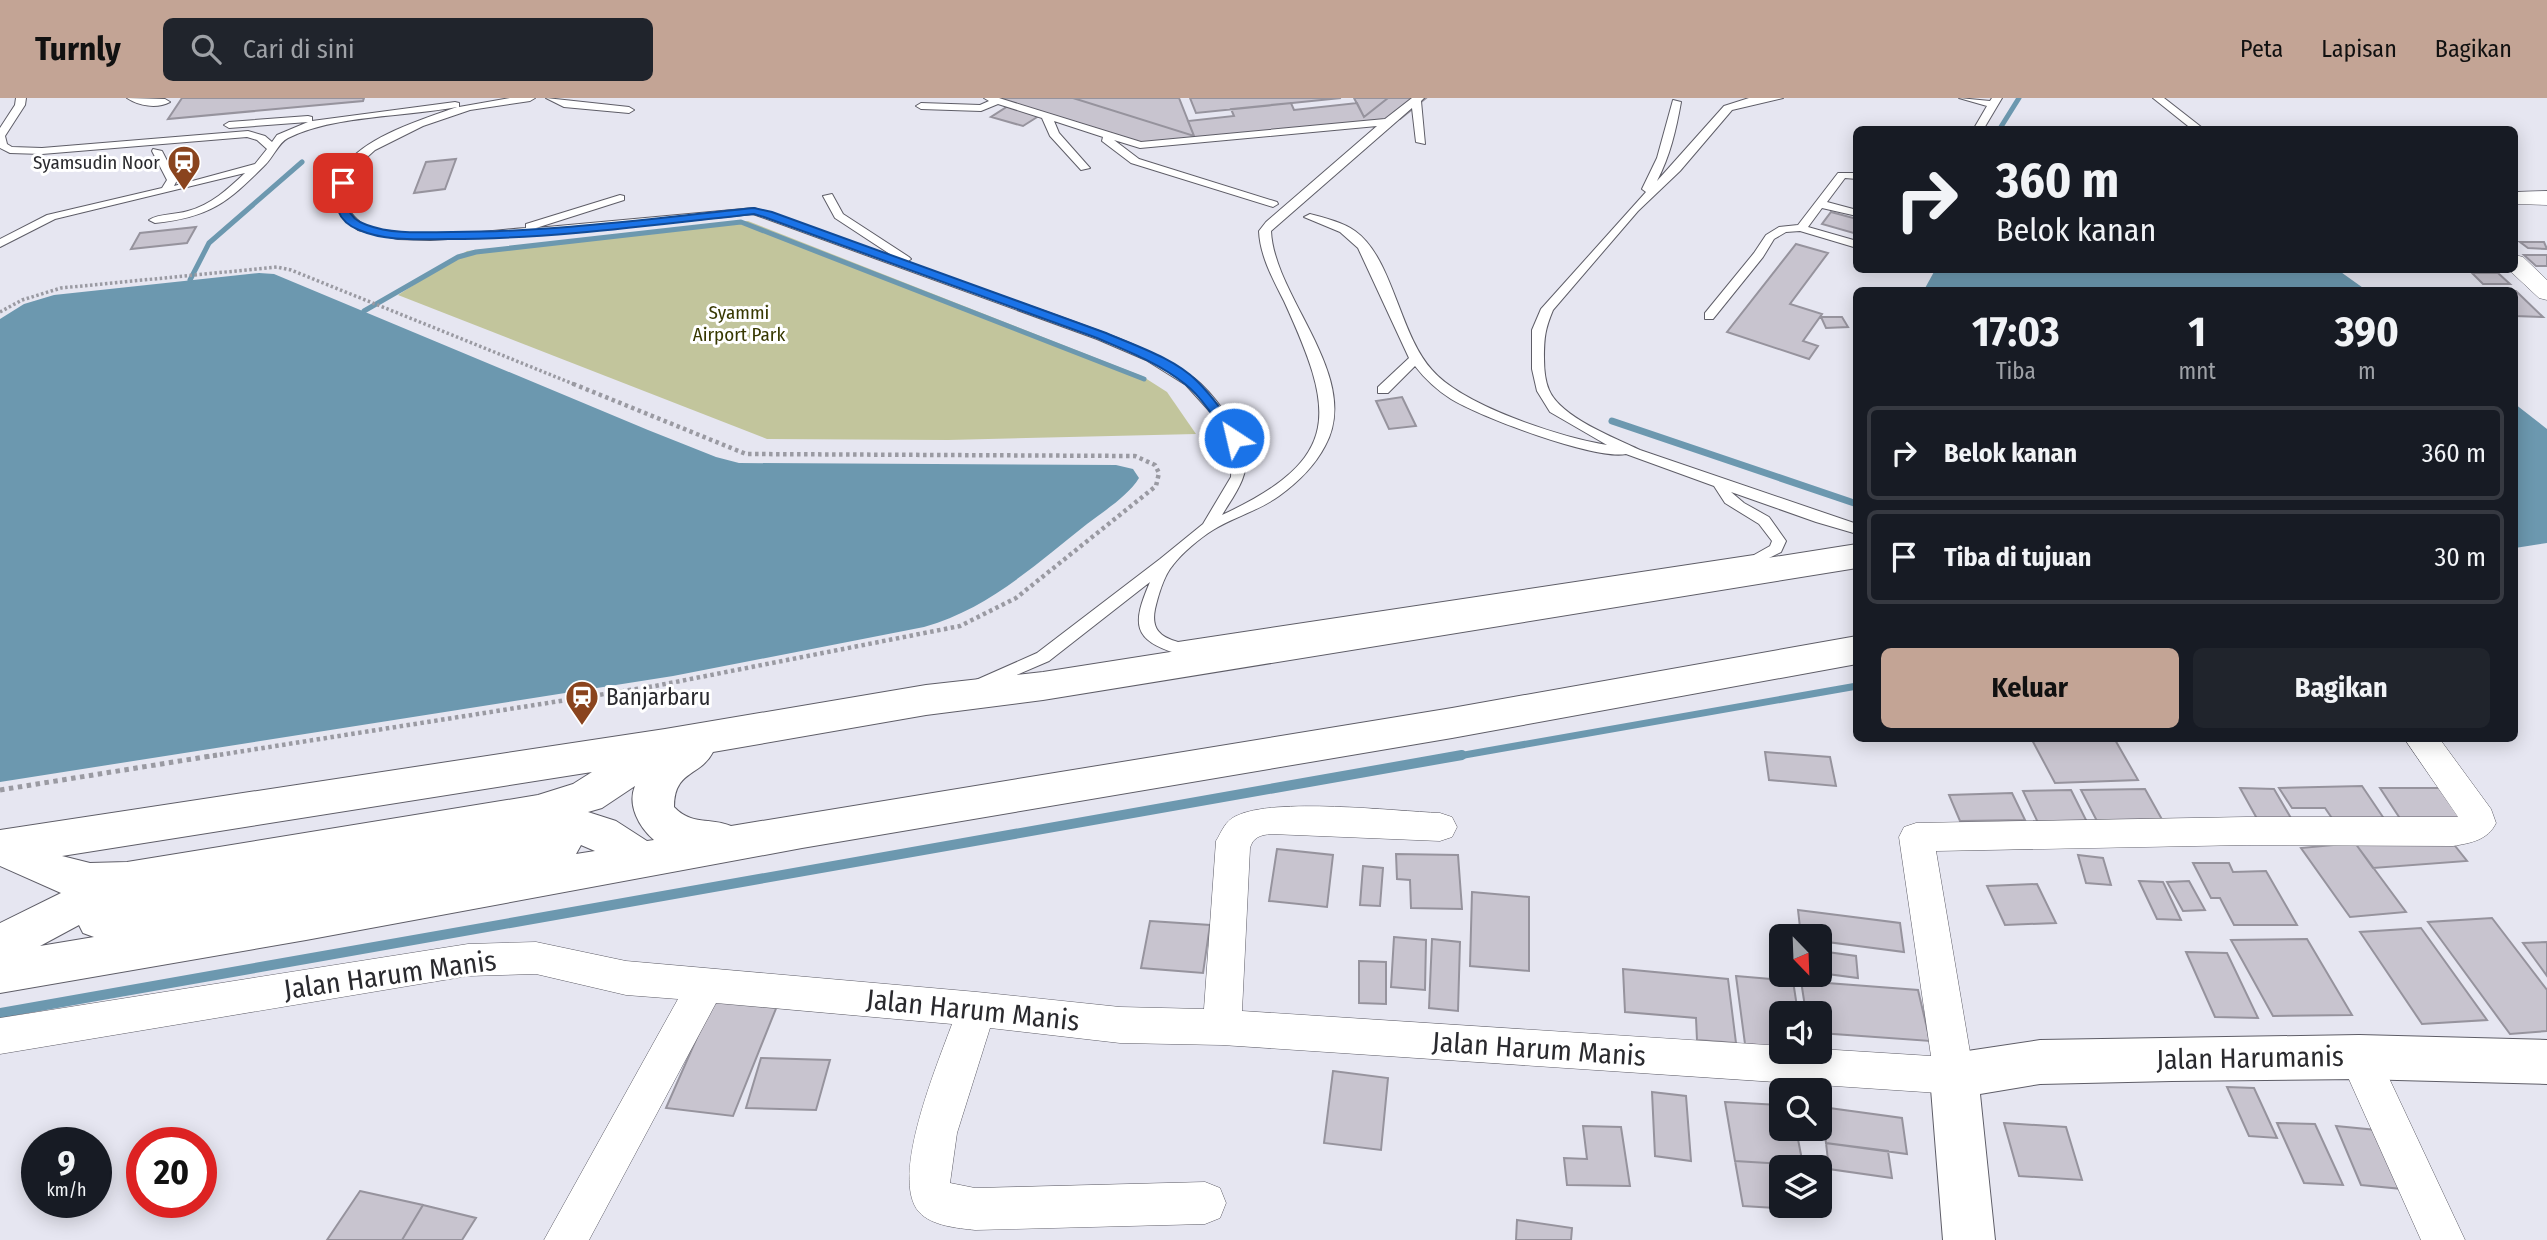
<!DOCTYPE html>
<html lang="id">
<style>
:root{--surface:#171b24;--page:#20242c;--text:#f1f3f6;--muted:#9ea1a6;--line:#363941;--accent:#c3a495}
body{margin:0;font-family:"Fira Sans Condensed",sans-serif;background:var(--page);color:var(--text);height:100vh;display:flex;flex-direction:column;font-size:26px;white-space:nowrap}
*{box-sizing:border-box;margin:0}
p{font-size:23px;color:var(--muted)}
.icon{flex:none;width:38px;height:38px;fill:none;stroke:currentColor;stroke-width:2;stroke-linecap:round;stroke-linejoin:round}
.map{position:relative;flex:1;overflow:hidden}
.details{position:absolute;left:1853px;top:189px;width:665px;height:455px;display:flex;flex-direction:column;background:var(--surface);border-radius:10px;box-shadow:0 4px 18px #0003}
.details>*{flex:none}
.guide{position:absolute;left:1853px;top:28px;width:665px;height:147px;border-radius:10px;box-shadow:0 4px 18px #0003;background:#171b24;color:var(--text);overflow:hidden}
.needle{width:46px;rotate:157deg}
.tools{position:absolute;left:1769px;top:826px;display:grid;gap:14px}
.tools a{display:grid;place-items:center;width:63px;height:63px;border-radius:10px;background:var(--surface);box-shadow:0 4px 18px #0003;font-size:35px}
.speed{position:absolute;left:21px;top:1029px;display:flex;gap:14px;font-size:35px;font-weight:700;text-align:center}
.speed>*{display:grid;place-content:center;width:91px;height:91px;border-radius:50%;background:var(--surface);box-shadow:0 4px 18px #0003;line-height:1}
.speed small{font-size:18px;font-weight:400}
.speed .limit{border:10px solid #d22;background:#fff;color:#111}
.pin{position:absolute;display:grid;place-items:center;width:60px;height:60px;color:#fff;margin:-30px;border-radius:14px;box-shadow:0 4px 10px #0006}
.me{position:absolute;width:77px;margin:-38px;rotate:325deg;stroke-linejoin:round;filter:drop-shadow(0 0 5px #0008)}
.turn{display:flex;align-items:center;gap:24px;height:147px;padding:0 28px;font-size:32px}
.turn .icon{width:91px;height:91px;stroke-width:2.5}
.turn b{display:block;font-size:49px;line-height:60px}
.eta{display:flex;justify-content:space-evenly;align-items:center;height:119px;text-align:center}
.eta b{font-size:42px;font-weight:700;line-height:49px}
.button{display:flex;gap:14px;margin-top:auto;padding:14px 28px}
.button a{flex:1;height:80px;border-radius:10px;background:var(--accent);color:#111;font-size:28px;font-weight:700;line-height:80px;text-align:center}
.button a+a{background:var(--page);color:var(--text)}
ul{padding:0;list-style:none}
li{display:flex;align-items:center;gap:21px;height:94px;margin:0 14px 10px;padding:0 14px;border:4px solid var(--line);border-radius:10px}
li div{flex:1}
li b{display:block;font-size:26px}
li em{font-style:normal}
header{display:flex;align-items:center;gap:42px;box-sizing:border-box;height:98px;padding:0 35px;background:var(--accent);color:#111}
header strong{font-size:33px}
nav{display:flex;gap:38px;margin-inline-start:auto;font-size:24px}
.search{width:490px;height:63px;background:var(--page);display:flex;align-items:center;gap:18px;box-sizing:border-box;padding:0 24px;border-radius:10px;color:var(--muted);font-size:26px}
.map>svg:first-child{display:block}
.green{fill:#c2c59c}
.water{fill:#6c98af}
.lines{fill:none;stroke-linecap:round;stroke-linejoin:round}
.stream-far2{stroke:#6c98af;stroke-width:5}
.stream-far1{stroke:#6c98af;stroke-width:7}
.stream{stroke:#6c98af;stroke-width:10}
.building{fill:#c8c4cf;stroke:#96939d;stroke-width:2}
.service-casing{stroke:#5e5d67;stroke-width:2}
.minor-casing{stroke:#5e5d67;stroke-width:1}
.tertiary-casing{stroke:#5e5d67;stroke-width:2}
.path-far2{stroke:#9a9aa2;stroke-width:3.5;stroke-dasharray:2.5 2.5;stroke-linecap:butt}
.path-far1{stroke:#9a9aa2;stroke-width:4.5;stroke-dasharray:3.5 3.5;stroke-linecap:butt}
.path{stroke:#9a9aa2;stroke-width:5;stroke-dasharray:4.5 4.5;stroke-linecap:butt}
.service{fill:#fff;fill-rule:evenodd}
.minor{fill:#fff;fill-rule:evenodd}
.tertiary{fill:#fff;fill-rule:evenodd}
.route{fill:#1a73e8;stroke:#114b97;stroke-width:2}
.labels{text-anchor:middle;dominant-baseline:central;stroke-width:6;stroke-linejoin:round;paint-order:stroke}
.far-poi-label{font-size:19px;fill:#2a2a2e;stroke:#fff;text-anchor:end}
.far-park-label{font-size:19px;fill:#373801;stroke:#fff}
.poi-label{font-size:23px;fill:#2a2a2e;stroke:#fff;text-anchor:start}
.near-street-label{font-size:28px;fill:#2a2a2e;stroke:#fff}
</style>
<header>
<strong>Turnly</strong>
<div class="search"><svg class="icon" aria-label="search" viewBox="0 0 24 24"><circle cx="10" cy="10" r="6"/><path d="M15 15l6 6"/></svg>Cari di sini</div>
<nav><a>Peta</a><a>Lapisan</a><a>Bagikan</a></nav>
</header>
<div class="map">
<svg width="2547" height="1142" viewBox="0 0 2547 1142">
<rect width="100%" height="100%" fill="#e6e6f1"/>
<path class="green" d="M748 123 1142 278 1167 294 1196 336 948 342 767 341 398 197 467 153Z"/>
<path class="water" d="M1935 172H2338L2366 192H1924Z
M259 175 274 176 648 332 716 359 739 365 1116 367 1133 371 1139 380C1128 398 1104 413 1087 426 1035 467 988 511 924 529L673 578 0 684V221L24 206 54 197Z
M2515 306 2547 331V445L2515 450Z"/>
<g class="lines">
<path class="stream-far2" d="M1999 32 2019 0
M190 182 209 145 302 64
M364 213 458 159 476 154 741 124 1144 281"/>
<path class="stream-far1" d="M1612 323 1857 406
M1453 659 1857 588"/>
<path class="stream" d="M0 915 1462 657"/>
</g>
<path class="building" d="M182 0H364L363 3 168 21Z
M993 0H1073L1194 38 1188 23 1234 18 1231 11 1291 5 1294 12 1357 5 1364 19 1388 0H1426L1400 21 1142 48 1042 16 1023 28 991 19 1011 6Z
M1073 0H1179L1194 38Z
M1190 0H1341L1196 15Z
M1354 0H1388L1364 19Z
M456 61 445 91 414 95 426 64Z
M1831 114 1857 121V136L1822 126Z
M196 129 187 145 131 151 140 135Z
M2520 144H2544L2547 151 2528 150Z
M1796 146 1828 155 1790 206 1822 216 1803 243 1818 248 1809 261 1727 234Z
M2524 157H2547V168H2536Z
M2472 175H2498L2510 186H2483Z
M2515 193H2516L2543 219 2515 218Z
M1821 219H1842L1848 229 1826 230Z
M1402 299 1416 328 1389 331 1376 303Z
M2031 640H2114L2138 682 2055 685Z
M1765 654 1830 659 1836 688 1769 682Z
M2362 688 2389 728 2338 729 2325 710H2292L2279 690Z
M2240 690 2274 691 2295 727 2260 726Z
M2380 690H2447L2472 725H2403Z
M2145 691 2164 725 2099 727 2081 692Z
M2071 692 2090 730 2041 731 2023 693Z
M2012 695 2025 722 1960 723 1949 697Z
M2448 739 2467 763 2373 770 2355 745Z
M2355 745 2406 814 2350 819 2301 750Z
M1277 751 1333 757 1327 809 1269 803Z
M1396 756 1458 757 1462 811 1411 810 1410 782 1397 781Z
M2078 757 2103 760 2111 787 2086 785Z
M2193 765H2229L2233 774 2266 773 2297 827H2234L2220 800H2211Z
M1363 768 1383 770 1380 808 1360 807Z
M2139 783 2163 784 2181 822 2157 821Z
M2189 783 2205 812 2183 813 2167 784Z
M2037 786 2056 825 2005 827 1987 788Z
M1472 794 1529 799V873L1470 868Z
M1798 812 1900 825 1904 854 1820 843V838H1801Z
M2492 820 2547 892V933L2510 936 2428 824Z
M1150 823 1210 827 1203 875 1141 870Z
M2421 830 2487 922 2422 926 2360 834Z
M1394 839 1426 842 1425 892 1391 889Z
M1432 841 1460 844 1458 913 1429 910Z
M2307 841 2352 917 2273 918 2231 842Z
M2547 844V878L2523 845Z
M1820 853 1856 858 1858 880 1820 875Z
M2186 854 2227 855 2258 920 2215 919Z
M1359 863 1386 864V906L1359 905Z
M1623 871 1728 881 1736 945 1697 942 1696 920 1625 914Z
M1736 878 1793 883 1798 915H1782V931H1777L1780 949 1745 946Z
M1801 883 1918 892 1930 943 1820 935V915H1806Z
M714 901 777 908 733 1018 666 1010Z
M761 960 830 962 816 1012 746 1010Z
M1333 973 1388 980 1381 1052 1324 1045Z
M2227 989 2254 990 2277 1040 2249 1038Z
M1652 994 1686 998 1691 1063 1655 1058Z
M1725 1004 1782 1007V1031H1796L1803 1067 1735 1063Z
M1822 1009 1902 1020 1907 1056 1826 1045Z
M2004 1025 2066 1029 2082 1082 2019 1078Z
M2277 1025 2315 1026 2343 1087 2304 1085Z
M1583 1028 1621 1029 1630 1088 1567 1087 1564 1060 1587 1061Z
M2336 1028 2387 1033 2413 1092 2361 1087Z
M1826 1045 1888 1053 1892 1080 1829 1071Z
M1735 1063 1803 1067V1069H1782V1108H1811L1812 1112 1743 1108Z
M360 1093 423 1107 402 1142H327Z
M423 1107 476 1120 462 1142H402Z
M1517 1122 1572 1130 1571 1142H1516Z"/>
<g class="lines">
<defs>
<path id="service" d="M16 0H26L25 7 5 38 7 46 12 49 42 50 248 33 265 38 272 44 277 37 308 24 229 30 224 27 229 24 308 18 312 19V23L455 4 459 5V9L510 0H535L530 3 470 12 423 28 375 52 355 70 344 105C350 114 357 124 367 128 411 145 480 133 526 130V126L620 97 624 98V102L536 130 754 110 896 160 835 120 823 98 832 96 843 116 909 159 911 161 907 164C957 182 1007 200 1058 218 1104 235 1154 251 1194 280 1211 293 1241 332 1245 354 1250 378 1234 397 1222 417 1345 360 1334 313 1284 203 1273 181 1260 158 1259 133L1266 124 1377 28 1140 50 1114 42 1139 61 1277 104 1278 106 1273 109 1131 65 1102 43 1103 39 1054 23 1059 35 1090 70 1081 72 1050 38 1042 20 998 6 981 13 921 11 916 8 921 5 980 7 989 3 984 0H999L1141 44 1385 21 1412 0H1424L1421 3 1425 46 1416 44 1412 10 1271 133C1274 200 1363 279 1325 348 1314 369 1298 384 1279 398 1258 413 1234 419 1213 432 1200 440 1182 455 1173 467 1164 477 1158 498 1155 511 1151 531 1160 539 1178 544L1754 457 1770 448 1772 443 1759 426 1725 405 1714 388 1626 356C1595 362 1480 319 1451 301 1437 292 1425 281 1415 268L1388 295H1378V289L1409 260 1358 150 1340 134 1304 119 1310 116C1325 120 1342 124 1355 133 1393 160 1399 236 1432 272 1463 308 1560 339 1607 347L1550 314 1537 293 1532 271V232L1541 211 1646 94 1642 91 1657 60 1673 2 1681 4C1676 32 1670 58 1657 83L1724 8 1749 0H1783L1732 12 1680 73 1638 113 1553 212C1545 231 1544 240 1544 260 1544 270 1545 283 1549 292 1560 319 1615 340 1640 352L1857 426V436L1816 424 1731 394 1744 405 1769 419 1786 443 1781 454 1757 466 1178 556C1132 542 1132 526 1150 484L1049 563 982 592 974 586 976 582 1037 555 1160 461 1203 426 1231 379 1232 355 1227 340 1214 318 1186 287 1146 262 1097 241 753 116 576 134 430 142 398 141 358 132 343 120 334 105C336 93 338 79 345 68 366 38 424 21 457 9 405 19 334 17 288 40 278 45 273 60 264 68 227 105 210 119 155 125L149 122C159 115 176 117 188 113 211 107 228 91 245 75L55 121 0 149V141L47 117 162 90 167 82 152 53 153 51 162 53 177 82 174 88 255 66 267 51 257 42 247 39 42 56 10 55 0 50V30L15 7Z
M127 0 165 1 170 4C157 11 139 8 127 0Z
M546 0 629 9 634 12 629 15 564 9Z
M1959 0 1990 3 1992 0H2002L1983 32H1973L1987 8Z
M2153 0H2164L2205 32H2193Z
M1838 75H1857V81L1845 80 1827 104 1857 112V118L1822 110 1808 129 1857 143V150L1800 133 1786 134 1774 141 1763 159 1713 221H1705V215L1754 155 1766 137 1779 129 1798 127Z"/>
<path id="minor" d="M2547 93V107L2515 106V94Z
M2515 157 2523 159 2547 182V202L2539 200 2509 172H2515Z
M2404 640H2439L2491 711 2496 725C2488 742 2471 745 2453 748L2246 747 1936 753 1974 978 1968 991 1954 996 1222 947 1120 945 990 930 957 1035 950 1085 975 1090 1205 1084 1220 1090 1226 1105 1220 1120 1205 1126 975 1132C957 1130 932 1128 919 1114 889 1080 938 965 952 926L716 905 589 1142H544L678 901 626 897 536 876 468 878 0 956V920L468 846 536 844 626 863 977 894 1120 909 1204 911 1216 743C1222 733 1225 723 1236 718 1273 699 1394 713 1440 715L1452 719 1457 729 1452 739 1440 743 1271 736C1261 737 1253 739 1250 750L1242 913 1782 948V954H1820V951L1931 958 1899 739 1904 729 1916 725 2246 719H2458Z
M2359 941 2373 946 2465 1142H2421L2339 959 2345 946Z"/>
<path id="tertiary" d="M1857 446V470L1043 602 926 617 713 654C700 679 674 672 674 709 692 728 710 719 731 728L1452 610 1857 538V566L1452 640 802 750 306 842 0 895V825L61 795 0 768V732L665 631 926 587 1043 574ZM592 674 573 686 538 697 127 764 90 765 62 758ZM635 688C627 707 639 729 654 742L647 743 616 723 588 714 602 710ZM581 747 595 753 576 756ZM79 827 83 835 94 839 40 848Z
M2359 937 2547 942V986L2359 981 2172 983 2040 986 1980 996 1995 1142H1943L1930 978 1937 962 1954 955 2040 942Z"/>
</defs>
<use href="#service" class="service-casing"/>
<use href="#minor" class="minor-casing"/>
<use href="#tertiary" class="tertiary-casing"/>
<path class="path-far2" d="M0 214 22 202 61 190 277 169 291 172 576 287"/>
<path class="path-far1" d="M206 659 655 588 960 528 1016 500 1156 388 1159 375 1155 367 1135 358 746 356 571 285"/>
<path class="path" d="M0 692 217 657"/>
<use href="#service" class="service"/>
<use href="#minor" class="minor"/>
<use href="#tertiary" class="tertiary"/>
</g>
<path class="route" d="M343 81 348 85C345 104 345 120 367 127 394 137 424 134 452 134 553 134 654 120 754 110L772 114 1106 235C1136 248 1174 260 1197 283 1214 300 1228 320 1241 340L1239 343H1229C1217 324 1203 300 1185 286 1159 265 1127 253 1097 240L764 119 754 116C653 127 551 141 449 141 420 141 387 144 359 132 336 123 334 106 337 85Z"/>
<defs>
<symbol id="station-pin" viewBox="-11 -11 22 30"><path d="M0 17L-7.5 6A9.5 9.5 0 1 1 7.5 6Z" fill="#8a441e" stroke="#fff"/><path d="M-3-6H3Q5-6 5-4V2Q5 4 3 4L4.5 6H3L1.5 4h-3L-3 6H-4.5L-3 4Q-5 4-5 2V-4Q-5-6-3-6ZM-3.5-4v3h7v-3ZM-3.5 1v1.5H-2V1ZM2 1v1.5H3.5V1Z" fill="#fff"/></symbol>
</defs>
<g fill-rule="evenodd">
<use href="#station-pin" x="165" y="45" width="38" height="52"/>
<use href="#station-pin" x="563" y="580" width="38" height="52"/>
</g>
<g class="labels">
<g class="far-poi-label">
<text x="160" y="64">Syamsudin Noor</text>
</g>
<g class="far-park-label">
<text x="739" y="214">Syammi<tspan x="739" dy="22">Airport Park</tspan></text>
</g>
<g class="poi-label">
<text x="606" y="599">Banjarbaru</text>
</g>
<g class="near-street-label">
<text transform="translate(390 877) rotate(-8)">Jalan Harum Manis</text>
<text transform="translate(973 912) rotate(6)">Jalan Harum Manis</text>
<text transform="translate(1539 951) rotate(4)">Jalan Harum Manis</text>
<text transform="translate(2250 960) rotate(-1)">Jalan Harumanis</text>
</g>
</g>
</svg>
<div class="tools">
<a><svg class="needle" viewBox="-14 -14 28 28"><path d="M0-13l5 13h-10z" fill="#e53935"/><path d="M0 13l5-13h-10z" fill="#9ea1a6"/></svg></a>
<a><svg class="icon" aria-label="sound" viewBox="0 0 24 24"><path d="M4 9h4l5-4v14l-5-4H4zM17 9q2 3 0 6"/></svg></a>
<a><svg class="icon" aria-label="search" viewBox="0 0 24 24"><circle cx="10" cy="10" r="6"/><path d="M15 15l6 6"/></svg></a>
<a><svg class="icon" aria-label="layers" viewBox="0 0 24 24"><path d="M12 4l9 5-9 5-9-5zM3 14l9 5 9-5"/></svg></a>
</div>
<div class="speed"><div>9<small>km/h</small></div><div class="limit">20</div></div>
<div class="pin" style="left:343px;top:85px;background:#d93025"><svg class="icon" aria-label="arrive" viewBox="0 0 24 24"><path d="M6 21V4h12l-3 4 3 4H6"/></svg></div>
<svg class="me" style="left:1234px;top:340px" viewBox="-20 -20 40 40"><circle r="17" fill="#1a73e8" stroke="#fff" stroke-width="3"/><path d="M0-11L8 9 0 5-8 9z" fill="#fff"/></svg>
<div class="guide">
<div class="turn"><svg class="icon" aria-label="right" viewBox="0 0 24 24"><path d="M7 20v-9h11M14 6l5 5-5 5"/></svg><div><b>360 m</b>Belok kanan</div></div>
</div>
<section class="details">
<div class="eta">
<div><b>17:03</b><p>Tiba</p></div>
<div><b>1</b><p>mnt</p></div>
<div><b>390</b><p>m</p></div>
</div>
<ul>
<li><svg class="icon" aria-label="right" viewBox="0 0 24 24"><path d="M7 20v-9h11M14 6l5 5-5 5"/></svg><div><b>Belok kanan</b></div><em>360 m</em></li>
<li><svg class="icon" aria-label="arrive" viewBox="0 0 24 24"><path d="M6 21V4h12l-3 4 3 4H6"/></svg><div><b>Tiba di tujuan</b></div><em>30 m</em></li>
</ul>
<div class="button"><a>Keluar</a><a>Bagikan</a></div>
</section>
</div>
